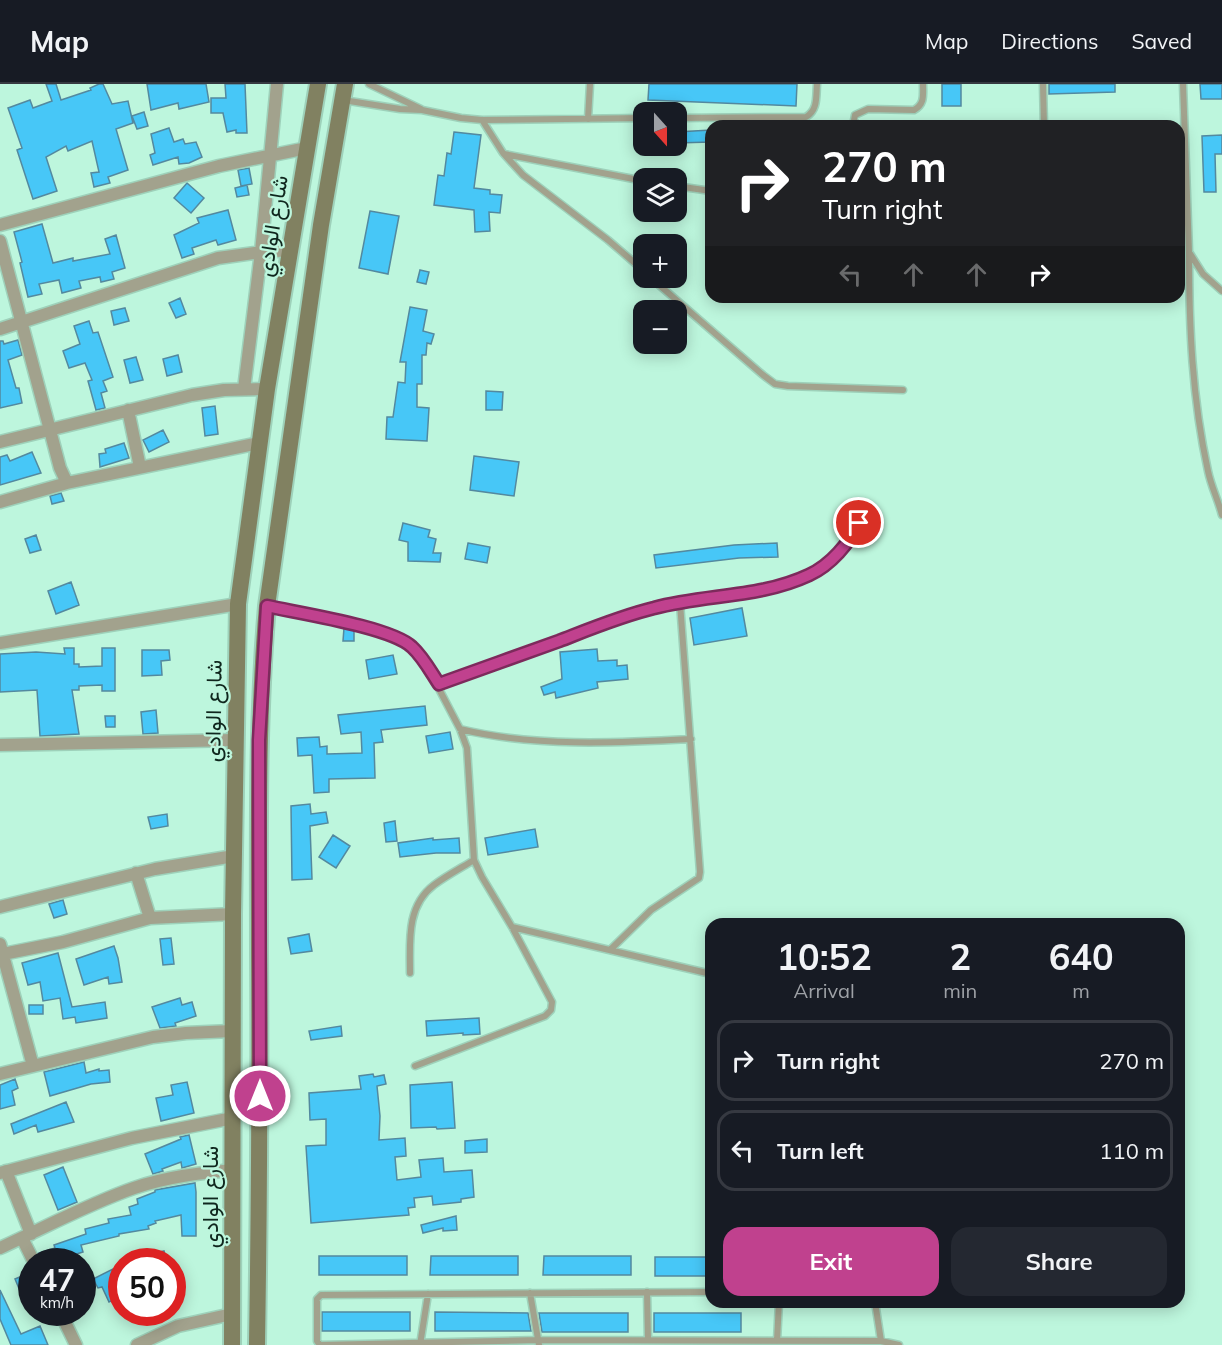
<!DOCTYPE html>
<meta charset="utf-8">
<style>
:root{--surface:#171b24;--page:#242831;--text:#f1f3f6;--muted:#9ea1a6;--line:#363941;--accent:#c0418e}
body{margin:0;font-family:Mulish,Vazirmatn,sans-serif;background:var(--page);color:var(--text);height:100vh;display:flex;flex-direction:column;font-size:22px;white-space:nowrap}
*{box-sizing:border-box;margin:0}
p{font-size:20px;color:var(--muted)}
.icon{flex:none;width:33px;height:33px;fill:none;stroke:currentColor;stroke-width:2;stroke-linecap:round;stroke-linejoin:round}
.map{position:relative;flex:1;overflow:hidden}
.panel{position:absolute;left:705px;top:834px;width:480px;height:390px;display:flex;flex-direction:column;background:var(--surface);border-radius:18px;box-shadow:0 3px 15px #0003}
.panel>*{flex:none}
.top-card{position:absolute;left:705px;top:36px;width:480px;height:183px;border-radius:18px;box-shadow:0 3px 15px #0003;background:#202124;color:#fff;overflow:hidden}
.needle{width:39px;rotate:159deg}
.controls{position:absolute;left:633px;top:18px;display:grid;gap:12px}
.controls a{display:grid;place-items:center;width:54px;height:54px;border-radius:12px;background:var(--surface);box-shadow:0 3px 15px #0003;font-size:30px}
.speed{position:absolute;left:18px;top:1164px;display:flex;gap:12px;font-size:30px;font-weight:700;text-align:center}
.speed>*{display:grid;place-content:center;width:78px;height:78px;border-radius:50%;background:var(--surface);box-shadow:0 3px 15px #0003;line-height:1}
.speed small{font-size:15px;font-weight:400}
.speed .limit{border:9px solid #d22;background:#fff;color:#111}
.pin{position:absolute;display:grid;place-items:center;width:51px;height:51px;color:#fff;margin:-26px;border:3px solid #fff;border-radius:50%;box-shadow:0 2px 6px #0007}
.me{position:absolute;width:66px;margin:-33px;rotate:0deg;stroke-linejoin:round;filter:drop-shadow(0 0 4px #0008)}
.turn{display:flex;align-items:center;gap:21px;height:126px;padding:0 18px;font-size:27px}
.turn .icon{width:78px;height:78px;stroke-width:2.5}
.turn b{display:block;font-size:42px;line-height:51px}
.lanes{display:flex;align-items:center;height:57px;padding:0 18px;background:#0003;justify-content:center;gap:30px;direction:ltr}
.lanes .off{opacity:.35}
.eta{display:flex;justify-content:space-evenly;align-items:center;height:102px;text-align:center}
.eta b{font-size:36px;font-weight:700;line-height:42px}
.action{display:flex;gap:12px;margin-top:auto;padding:12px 18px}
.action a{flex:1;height:69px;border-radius:18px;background:var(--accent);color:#fff;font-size:24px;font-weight:700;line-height:69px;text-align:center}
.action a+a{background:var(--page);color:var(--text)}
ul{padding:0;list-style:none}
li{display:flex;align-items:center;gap:18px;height:81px;margin:0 12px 9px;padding:0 6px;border:3px solid var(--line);border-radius:18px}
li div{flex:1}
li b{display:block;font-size:22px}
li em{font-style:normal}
header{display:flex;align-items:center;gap:36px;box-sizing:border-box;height:84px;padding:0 30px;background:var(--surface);border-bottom:2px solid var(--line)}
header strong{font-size:28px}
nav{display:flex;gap:33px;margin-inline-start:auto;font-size:21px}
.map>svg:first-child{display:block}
.building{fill:#47c7f7;stroke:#53899f;stroke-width:1.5}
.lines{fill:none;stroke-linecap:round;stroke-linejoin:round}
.service-casing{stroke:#9ed1ba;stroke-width:9}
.minor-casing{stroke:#9ed1ba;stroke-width:15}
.secondary-casing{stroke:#9ed1ba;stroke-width:20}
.service{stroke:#a2a28d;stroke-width:6}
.minor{stroke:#a2a28d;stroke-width:12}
.secondary{stroke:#818161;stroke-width:16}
.route-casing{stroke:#7d2a5c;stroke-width:15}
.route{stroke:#c0418e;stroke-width:10}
.labels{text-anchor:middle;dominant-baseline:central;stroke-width:4.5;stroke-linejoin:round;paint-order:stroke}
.street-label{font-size:22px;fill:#0f261d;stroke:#bdf6dd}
</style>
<header>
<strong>Map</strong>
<nav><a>Map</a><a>Directions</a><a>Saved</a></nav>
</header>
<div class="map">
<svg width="1222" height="1261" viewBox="0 0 1222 1261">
<rect width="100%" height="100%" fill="#bdf6dd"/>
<path class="building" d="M46 0H56L61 16 91 6 90 4 99 0H103L112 20 128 17 133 39 116 45 128 86 108 93 110 99 94 103 91 89 99 88 92 57 68 67 66 62 46 73 57 107 33 115 17 66 22 64 8 24 30 16 33 24 52 17Z
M147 0H206L209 18 179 25 178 19 151 26Z
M225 0H245L247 49H236V46L227 48 223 29H211V14H226Z
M649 0H797L796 22 648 16Z
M942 0H961V22H942Z
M1049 0H1115V8L1049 10Z
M1200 0H1222V15H1201Z
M144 28 148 42 137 45 132 32Z
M169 44 174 58 183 55 185 60 196 58 202 73 189 79 179 80 178 73 153 81 150 71 155 69 151 50Z
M711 46V58L676 59V48Z
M454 48 481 51 474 104 490 106V110L502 111 500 129 489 128 490 147 475 148 474 126 434 121 438 91 444 92 447 69 451 70Z
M1222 51V70H1215L1216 108H1204L1202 52Z
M249 84 252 100 241 102 238 86Z
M187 99 204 114 191 129 174 114Z
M247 101 249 111 237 113 235 104Z
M228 126 236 156 218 161 216 156 192 164 194 170 182 174 174 151 199 139 197 134Z
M370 127 399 132 388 190 359 184Z
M42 140 53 179 73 174V177L110 170 105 155 116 151 125 184 112 188 114 195 101 198 100 193 79 197 81 204 62 209 59 196 39 200 42 210 28 213 20 179 22 178 14 148Z
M420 186 429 188 426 200 417 198Z
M180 214 186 230 176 234 169 219Z
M410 223 427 226 423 247 434 250 431 260 427 259 426 271H422V300H417V323L429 324 427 357 386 355 387 333H393L398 298 405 299 406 278H400Z
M125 224 129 237 114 241 111 227Z
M89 237 93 249 98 248 113 293 103 297 107 307 101 309 105 324 96 326 88 297 92 296 85 279 69 284 63 267 80 260 74 242Z
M18 256 22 271 8 276 16 304H19L22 319 0 324V257H3L4 260Z
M178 271 182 288 167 292 163 275Z
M136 273 143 296 130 299 124 276Z
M486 307 503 308 502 326H486Z
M215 322 218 350 205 352 202 324Z
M163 346 169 358 149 368 143 356Z
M124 359 129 374 100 383 99 370 106 369 105 365Z
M32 368 41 389 0 401V373L7 371 10 377Z
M474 372 519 378 514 412 470 406Z
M61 409 64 417 52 420 50 412Z
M403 439 430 446 428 453 436 455 433 469H441L440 478 408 477V458L399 456Z
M36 451 41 466 30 469 25 455Z
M468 459 490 463 487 479 465 475Z
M777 459 778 473 739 474 656 484 654 471 734 461Z
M71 498 79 521 56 530 48 507Z
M742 524 747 552 694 561 690 534Z
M344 544 354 546V557H343Z
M64 564H74V580H79V583L102 582V564H115V607H102V601L79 602V606H72L79 650 40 652 37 606 0 608V570L36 568 65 570Z
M597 565 598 577 617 576V582L627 581 628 595 597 598 598 604 556 614 555 608 544 611 541 603 562 595 560 568Z
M142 566H169L170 576 161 577 162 591 142 592Z
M393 571 397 590 369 595 366 576Z
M425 622 427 641 381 646 383 658 374 659 375 694 329 695V708L314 709 312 671 298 672 297 654 319 653 320 663 327 662V670L362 669 361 648 341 650 338 631Z
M156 626 158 649 143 650 141 628Z
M105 632H115V643H106Z
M450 648 453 665 429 669 426 652Z
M310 720 311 730 326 728 328 739 310 742 312 795 292 796 291 722Z
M167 730 168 742 151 745 148 733Z
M395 737 397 757 386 758 384 739Z
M535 745 538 763 488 771 485 754Z
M333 751 350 762 336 784 319 773Z
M433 754V756L459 754 460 769H436L400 773 398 759Z
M63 816 67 830 54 834 49 820Z
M309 850 312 867 291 870 288 854Z
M171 854 174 880 163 881 160 855Z
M114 862 118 874 122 898 109 900 108 893 84 901 76 875Z
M58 869 72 923 105 918 107 934 76 939 75 933 63 935 60 914 43 917 40 898 28 901 22 879Z
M180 914 182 921 192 918 196 932 175 939 176 942 160 944 152 923Z
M29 921H43V930H29Z
M479 934 480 950 463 951V949L427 952 426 937Z
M341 942 342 952 311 956 309 947Z
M84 978 86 989 99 985V987L109 986 110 998 91 1000 50 1012 44 988Z
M373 990 374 993 384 991 386 1000 377 1002 380 1032 379 1056 405 1054 406 1072 395 1073 397 1096 421 1093 419 1076 443 1074 444 1088 472 1086 474 1113 461 1115V1118L433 1121 432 1112 414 1114 415 1123 408 1124 409 1131 311 1139 306 1062 326 1061V1035L310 1036 309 1009 361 1005 359 992Z
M15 995 18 1004 12 1007 15 1021 0 1025V1001Z
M187 998 194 1029 161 1037 156 1014 173 1011 171 1001Z
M452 998 455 1044 437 1045 436 1043 411 1044 410 1001Z
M66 1018 74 1038 38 1048 36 1041 14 1050 11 1040Z
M189 1051 196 1080 182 1084 181 1078 162 1085 163 1087 153 1090 145 1070 181 1055 180 1053Z
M487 1055V1068L465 1069V1057Z
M63 1083 77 1118 58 1126 44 1091Z
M195 1099 196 1108V1152H182L181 1131 155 1137 156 1139 148 1142 149 1145 119 1150V1152L81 1161 83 1168 51 1178H42L39 1169 55 1164 54 1161 86 1150 85 1145 109 1139 108 1135 131 1131 129 1123 138 1120 137 1115 155 1108V1106Z
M456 1132 457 1146 443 1147V1144L423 1149 421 1141Z
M164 1167 167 1178H136V1174Z
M319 1172H407V1191H319Z
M431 1172H518V1191H430Z
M544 1172H631V1191H543Z
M655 1173H711V1192H655Z
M113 1185 121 1200 117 1202 121 1212 109 1218 102 1203 98 1204 93 1195Z
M27 1190 32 1202 20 1207 15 1195Z
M0 1206 21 1250 40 1242 48 1261H11L0 1235Z
M322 1228H410V1247H322Z
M435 1228 528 1229 531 1247H435Z
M539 1229H628V1248H542Z
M654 1229H741V1248H654Z"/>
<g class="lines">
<defs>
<path id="service" d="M369 0 421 25
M1043 0 1044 42
M1183 0 1189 168 1203 190 1222 207
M343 16 400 25 422 26 461 34 482 36 644 34
M676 34 806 33C818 26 816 13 817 0
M588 35 590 0
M482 36 503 69 523 91 608 156 644 187
M853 42 855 31 868 25 914 26C925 20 923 11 923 0
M504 70 644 97
M676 102 711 107
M1189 168C1189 242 1192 314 1208 387 1211 402 1218 416 1222 431
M651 194 763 291 775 300 788 302 903 306
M267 522 348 539 396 553 411 562 428 584 460 645 467 664 474 776 482 793 512 843 552 918 551 926 545 932 415 982
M439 600C483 584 527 568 572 552 599 542 626 531 654 524 706 510 760 514 810 491 831 481 849 459 859 439
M460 645C533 663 617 659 691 655
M512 843 711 890
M610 866 651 826 699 794 700 788 680 519
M410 889C410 858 406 822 434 801 446 792 461 784 474 776
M647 1208 648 1256
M711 1208 321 1211 317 1215V1257L320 1261 538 1256 881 1257 899 1261
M530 1209 539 1261
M875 1218 881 1257
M777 1257 779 1218
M420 1261 428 1210"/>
<path id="minor" d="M0 141 219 82 307 64
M0 157 60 384 67 399 259 359
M0 245 218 174 261 168 291 166
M244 305 261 168 277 0
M128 326 140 383
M0 358 192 311 224 306 267 305
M0 418 67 399
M0 559 238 520
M0 661 235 656
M136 789 150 834
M0 823 155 785 234 772
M0 860 33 982
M3 870 63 858 150 834 233 830
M0 990 153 953 186 949 232 947
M6 1087 31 1150
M0 1089 132 1054 233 1034
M22 1154 34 1178
M0 1164C44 1144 88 1120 134 1104 166 1093 199 1089 233 1086
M60 1228 76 1261
M137 1261 178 1242 232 1230"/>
<path id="secondary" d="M232 1261 233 830 238 520 267 305 318 0
M257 1261C259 1129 260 998 259 867 259 751 257 637 267 522L321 141 345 0"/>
</defs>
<use href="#service" class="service-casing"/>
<use href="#minor" class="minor-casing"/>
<use href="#secondary" class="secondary-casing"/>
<use href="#service" class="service"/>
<use href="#minor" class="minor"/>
<use href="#secondary" class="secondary"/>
</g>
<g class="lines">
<defs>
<path id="route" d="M260 1012 259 656 267 522C298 529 391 543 412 563 423 573 431 588 439 600 479 586 519 571 559 557 590 545 621 532 654 524 706 510 760 514 809 491 831 481 849 459 859 439"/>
</defs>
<use href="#route" class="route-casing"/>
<use href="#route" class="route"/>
</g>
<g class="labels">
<g class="street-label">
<text transform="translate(272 142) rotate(-81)">شارع الوادي</text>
<text transform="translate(213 627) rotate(-89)">شارع الوادي</text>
<text transform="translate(210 1113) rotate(-90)">شارع الوادي</text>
</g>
</g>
</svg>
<div class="controls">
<a><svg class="needle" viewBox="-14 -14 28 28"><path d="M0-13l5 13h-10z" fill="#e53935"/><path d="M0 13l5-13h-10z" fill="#9ea1a6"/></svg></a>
<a><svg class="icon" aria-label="layers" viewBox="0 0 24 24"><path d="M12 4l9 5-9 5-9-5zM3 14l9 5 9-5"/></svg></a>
<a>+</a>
<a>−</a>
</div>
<div class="speed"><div>47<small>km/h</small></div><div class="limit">50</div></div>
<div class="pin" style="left:859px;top:439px;background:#d93025"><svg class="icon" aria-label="arrive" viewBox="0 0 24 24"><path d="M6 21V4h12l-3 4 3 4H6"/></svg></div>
<svg class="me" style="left:260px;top:1012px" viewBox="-20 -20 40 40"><circle r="17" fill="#c0418e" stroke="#fff" stroke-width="3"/><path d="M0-11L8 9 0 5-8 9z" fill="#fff"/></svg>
<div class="top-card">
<div class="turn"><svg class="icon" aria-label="right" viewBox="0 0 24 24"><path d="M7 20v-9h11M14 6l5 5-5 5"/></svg><div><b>270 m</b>Turn right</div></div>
<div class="lanes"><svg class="icon off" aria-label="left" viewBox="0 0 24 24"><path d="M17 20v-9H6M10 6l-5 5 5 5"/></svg><svg class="icon off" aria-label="ahead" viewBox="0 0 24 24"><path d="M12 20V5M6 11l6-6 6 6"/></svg><svg class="icon off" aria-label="ahead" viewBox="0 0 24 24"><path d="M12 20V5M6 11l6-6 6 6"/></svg><svg class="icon" aria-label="right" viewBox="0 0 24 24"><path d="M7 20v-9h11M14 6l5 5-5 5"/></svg></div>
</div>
<section class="panel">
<div class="eta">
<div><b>10:52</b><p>Arrival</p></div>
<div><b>2</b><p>min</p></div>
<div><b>640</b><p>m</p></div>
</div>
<ul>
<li><svg class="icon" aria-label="right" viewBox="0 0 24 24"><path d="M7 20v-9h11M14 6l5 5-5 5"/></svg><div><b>Turn right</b></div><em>270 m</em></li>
<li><svg class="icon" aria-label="left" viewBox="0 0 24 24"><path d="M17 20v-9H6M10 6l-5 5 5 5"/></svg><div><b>Turn left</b></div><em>110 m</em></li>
</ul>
<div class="action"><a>Exit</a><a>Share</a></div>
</section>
</div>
